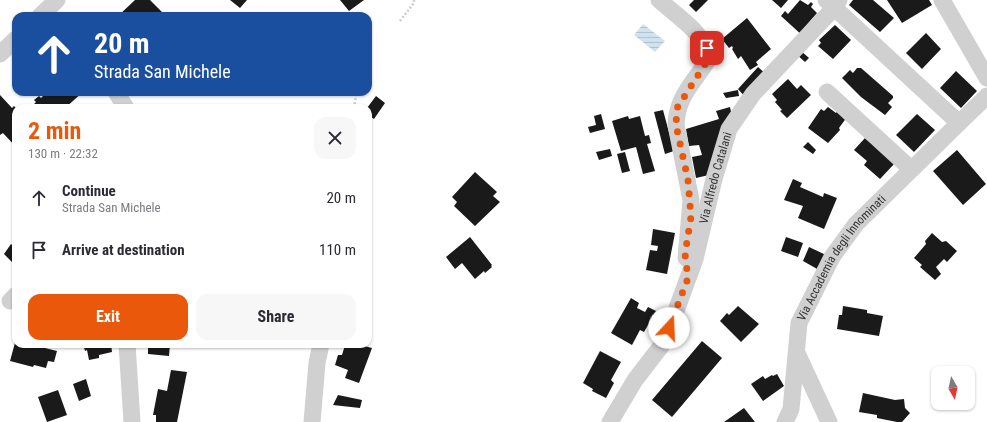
<!DOCTYPE html>
<meta charset="utf-8">
<style>
:root{--surface:#fff;--page:#f7f7f7;--text:#2b2b33;--muted:#7c7c81;--accent:#ea580c}
body{margin:0;font-family:"Roboto Condensed",sans-serif;background:var(--page);color:var(--text);height:100vh;display:flex;flex-direction:column;font-size:15px;white-space:nowrap}
*{box-sizing:border-box;margin:0}
p{font-size:13px;color:var(--muted)}
.icon{flex:none;width:22px;height:22px;fill:none;stroke:currentColor;stroke-width:2;stroke-linecap:round;stroke-linejoin:round}
.map{position:relative;flex:1;overflow:hidden}
.side{position:absolute;left:12px;top:104px;width:360px;height:244px;display:flex;flex-direction:column;background:var(--surface);border-radius:12px;box-shadow:0 1px 3px #0004}
.side>*{flex:none}
.banner{position:absolute;left:12px;top:12px;width:360px;height:84px;border-radius:12px;box-shadow:0 1px 3px #0004;background:#1a4fa0;color:#fff;overflow:hidden}
.needle{width:26px;rotate:171deg}
.controls{position:absolute;left:931px;top:366px;display:grid;gap:8px}
.controls a{display:grid;place-items:center;width:44px;height:44px;border-radius:8px;background:var(--surface);box-shadow:0 1px 3px #0004;font-size:20px}
.pin{position:absolute;display:grid;place-items:center;width:34px;height:34px;color:#fff;margin:-17px;border-radius:8px;box-shadow:0 2px 6px #0006}
.me{position:absolute;width:44px;margin:-22px;rotate:20deg;stroke-linejoin:round;filter:drop-shadow(0 0 3px #0008)}
.turn{display:flex;align-items:center;gap:14px;height:84px;padding:0 16px;font-size:18px}
.turn .icon{width:52px;height:52px;stroke-width:2.5}
.turn b{display:block;font-size:28px;line-height:34px}
.round{display:grid;place-items:center;flex:none;width:42px;height:42px;border-radius:12px;background:var(--page)}
.head{display:flex;align-items:center;justify-content:space-between;height:68px;padding:0 16px}
h1{font-size:24px;font-weight:700;line-height:30px;color:var(--accent)}
.primary-button{display:flex;gap:8px;margin-top:auto;padding:8px 16px}
.primary-button a{flex:1;height:46px;border-radius:12px;background:var(--accent);color:#fff;font-size:16px;font-weight:700;line-height:46px;text-align:center}
.primary-button a+a{background:var(--page);color:var(--text)}
ul{padding:0;list-style:none}
li{display:flex;align-items:center;gap:12px;height:52px;padding:0 16px}
li div{flex:1}
li b{display:block;font-size:15px}
li em{font-style:normal}
.map>svg:first-child{display:block}
.water{fill:url(#water-rules)}
.building{fill:#1a1a1a}
.lines{fill:none;stroke-linecap:round;stroke-linejoin:round}
.path{stroke:#cdcdcd;stroke-width:2.5;stroke-dasharray:2 2;stroke-linecap:butt}
.minor{stroke:#d0d0d0;stroke-width:17}
.route{stroke:#ea580c;stroke-width:7;stroke-dasharray:0 12.6}
.labels{text-anchor:middle;dominant-baseline:central;stroke-width:4;stroke-linejoin:round;paint-order:stroke}
.street-label{font-size:12px;fill:#333;stroke:#fff}
</style>
<div class="map">
<svg width="987" height="422" viewBox="0 0 987 422">
<defs>
<pattern id="water-rules" width="6" height="5" patternUnits="userSpaceOnUse"><rect width="6" height="5" fill="#cfe2ee"/><path d="M0 2.5h6" fill="none" stroke="#b2c2cd"/></pattern>
</defs>
<rect width="100%" height="100%" fill="#fff"/>
<path class="water" d="M643 24 665 41 655 52 634 35Z"/>
<path class="building" d="M135 0H150L164 14 162 16H118Z
M230 0H247L240 8Z
M340 0H364L349 11Z
M694 0H708L696 12 689 5Z
M772 0H788L781 8Z
M800 0 808 5 811 2 813 4 811 7 817 13 804 28V37L781 16 785 11 788 14Z
M853 0H873L894 18 880 32 849 5Z
M887 0H929L932 5 902 23Z
M747 18 771 49 756 62 758 65 750 70 741 56 738 59 732 49 733 48 732 46 729 48 722 39Z
M835 25 851 40 833 59 818 46 821 43 819 40Z
M926 33 941 49 922 69 906 53Z
M800 50 809 58 805 62 796 54Z
M758 67 767 75 746 98 738 89Z
M857 68H861L893 96V98L888 103 892 107 885 115 861 97 842 78 850 70 853 73Z
M956 71 977 91 961 108 940 88Z
M788 79 797 89 801 85 811 95 787 118 780 111 782 110 775 102 777 100 772 94Z
M738 90 739 96 726 98 723 93Z
M43 92H83L65 108H30L36 102 34 100 39 96 41 98 45 94Z
M0 95 12 108 14 106 16 108V147L3 133 0 135Z
M376 96 385 103 374 119 368 115 367 108Z
M730 107 732 116 709 175 696 178 692 157 702 155 699 145 689 146 686 129 719 119 716 111Z
M828 107 836 113 838 110 847 117 839 128 840 130 828 143 808 128 821 109 824 111Z
M663 110 674 151 665 154 654 112Z
M601 114 605 129 590 133 588 127 596 125 594 116Z
M917 114 935 130 914 152 896 135Z
M628 116 629 119 640 116 645 136 649 135 651 143 647 144 655 171 643 174 636 147 621 151 612 121Z
M865 138 895 163 880 179 864 165 867 161 854 150Z
M808 142 816 150 813 154 803 147Z
M610 149 612 156 599 160 596 152Z
M957 150 986 184 963 205 933 171Z
M625 152 630 171 622 173 617 154Z
M475 172 497 192 493 196 500 202 475 226 454 206 457 202 452 197Z
M793 179 802 183 800 187 823 197 824 193 837 198 824 229 798 218 803 206 784 200Z
M653 229 675 233 667 274 646 270 650 250 657 251 658 246 651 245Z
M932 233 942 242 946 241 957 251 947 262 944 259 936 267 941 274 935 280 920 267 922 265 914 258 926 244 925 241Z
M470 237 492 265 491 266 492 267 485 273 484 271 475 279 462 263 455 269 446 257Z
M786 237 803 243 798 257 781 251Z
M11 244 16 249V266L4 254Z
M809 247 826 255 819 270 803 261Z
M631 298 639 303 637 308 645 312 648 307 656 311 644 332 640 330 632 345 611 333Z
M738 306 759 324 741 342 720 321 727 313 729 315Z
M843 306 867 310V313L883 316 879 336 837 329 839 315H842Z
M16 339V344H46L45 348 57 351 54 362 48 361 46 368 34 365 33 367 10 361Z
M702 341 722 358 672 417 652 400Z
M83 344H111L112 352 99 355V358L89 360 87 350 85 351Z
M148 344H170L169 356 148 354Z
M356 344 372 348 359 383 345 378 348 370 335 365 338 355H342L345 345 354 348Z
M600 351 621 362 611 380 614 383 606 398 592 391 593 389 583 383Z
M171 370 187 372 177 422H156V415H153L158 389 167 391Z
M777 374 784 386 763 401 751 384 763 376 765 379 772 375 773 376Z
M86 379 91 396 79 401 73 384Z
M58 390 67 415 47 422 38 397Z
M863 393 895 400 904 399 905 408 910 413 902 422H897L877 418V415L859 412Z
M338 395 362 400 360 408 333 405Z
M744 408 755 422H724Z"/>
<g class="lines">
<path class="path" d="M400 21 414 3V0
M354 108 356 95"/>
<g class="minor">
<path d="M659 0C677 16 705 33 709 58 695 82 677 95 676 125L691 200 686 258"/>
<path d="M942 0 987 78"/>
<path d="M40 16 57 0"/>
<path d="M0 54 16 39"/>
<path d="M116 92 126 108"/>
<path d="M827 92 911 169"/>
<path d="M959 123 987 96"/>
<path d="M10 301 16 295"/>
<path d="M127 344 132 422"/>
<path d="M797 353 829 422"/>
<path d="M312 422 317 363 321 344"/>
<path id="s1" d="M610 422 635 380 665 341 695 259 714 179 729 129 753 94 834 8 839 0"/>
<path id="s2" d="M785 422 791 409 799 323 832 257 856 224 959 123 826 0"/>
</g>
</g>
<g class="lines">
<path class="route" d="M669 328 688 278 685 254 691 217 688 180 676 125 677 108 709 58 707 48"/>
</g>
<g class="labels">
<g class="street-label">
<text stroke="none"><textPath href="#s1" startOffset="269">Via Alfredo Catalani</textPath></text>
<text stroke="none"><textPath href="#s2" startOffset="179">Via Accademia degli Innominati</textPath></text>
</g>
</g>
</svg>
<div class="controls">
<a><svg class="needle" viewBox="-14 -14 28 28"><path d="M0-13l5 13h-10z" fill="#e53935"/><path d="M0 13l5-13h-10z" fill="#7c7c81"/></svg></a>
</div>
<div class="pin" style="left:707px;top:48px;background:#d93025"><svg class="icon" aria-label="arrive" viewBox="0 0 24 24"><path d="M6 21V4h12l-3 4 3 4H6"/></svg></div>
<svg class="me" style="left:669px;top:328px" viewBox="-20 -20 40 40"><circle r="19" fill="#fff"/><path d="M0-13L10 11 0 6-10 11z" fill="#ea580c"/></svg>
<div class="banner">
<div class="turn"><svg class="icon" aria-label="ahead" viewBox="0 0 24 24"><path d="M12 20V5M6 11l6-6 6 6"/></svg><div><b>20 m</b>Strada San Michele</div></div>
</div>
<section class="side">
<div class="head"><div><h1>2 min</h1><p>130 m · 22:32</p></div><a class="round"><svg class="icon" aria-label="close" viewBox="0 0 24 24"><path d="M6 6l12 12M18 6L6 18"/></svg></a></div>
<ul>
<li><svg class="icon" aria-label="ahead" viewBox="0 0 24 24"><path d="M12 20V5M6 11l6-6 6 6"/></svg><div><b>Continue</b><p>Strada San Michele</p></div><em>20 m</em></li>
<li><svg class="icon" aria-label="arrive" viewBox="0 0 24 24"><path d="M6 21V4h12l-3 4 3 4H6"/></svg><div><b>Arrive at destination</b></div><em>110 m</em></li>
</ul>
<div class="primary-button"><a>Exit</a><a>Share</a></div>
</section>
</div>
